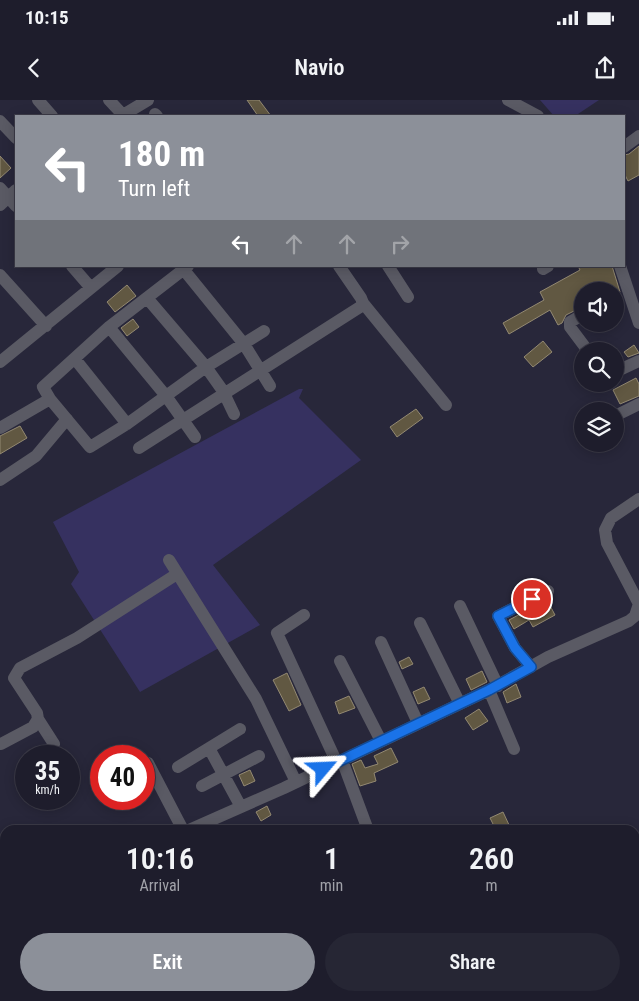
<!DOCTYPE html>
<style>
:root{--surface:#1e1d2c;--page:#262634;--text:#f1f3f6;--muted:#a1a2a9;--line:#3c3b48;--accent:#8c9099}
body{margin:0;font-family:"Roboto Condensed",sans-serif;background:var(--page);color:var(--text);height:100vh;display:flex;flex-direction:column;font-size:19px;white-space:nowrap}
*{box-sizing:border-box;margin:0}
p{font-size:16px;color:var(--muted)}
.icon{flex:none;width:28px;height:28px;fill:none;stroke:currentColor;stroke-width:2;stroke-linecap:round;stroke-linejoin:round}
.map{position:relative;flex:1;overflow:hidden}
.drawer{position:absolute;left:0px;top:725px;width:640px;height:176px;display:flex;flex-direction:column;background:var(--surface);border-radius:15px 15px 0 0;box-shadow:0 2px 12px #0003,0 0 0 1px var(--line)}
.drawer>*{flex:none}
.banner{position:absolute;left:15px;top:15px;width:610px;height:152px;border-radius:0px;box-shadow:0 2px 12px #0003,0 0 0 1px var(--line);background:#8c9099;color:#fff;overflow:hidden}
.controls{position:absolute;left:574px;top:182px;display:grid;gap:10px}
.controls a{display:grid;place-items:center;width:50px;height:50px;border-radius:50%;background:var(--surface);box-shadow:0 2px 12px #0003,0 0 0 1px var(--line);font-size:25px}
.speed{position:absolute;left:15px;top:645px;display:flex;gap:10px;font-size:25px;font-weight:700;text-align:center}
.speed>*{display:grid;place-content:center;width:65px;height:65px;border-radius:50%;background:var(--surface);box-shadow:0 2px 12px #0003,0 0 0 1px var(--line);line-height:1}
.speed small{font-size:12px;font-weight:400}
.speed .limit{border:8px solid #d22;background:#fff;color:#111}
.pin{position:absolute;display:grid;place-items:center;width:42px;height:42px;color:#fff;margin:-21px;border:2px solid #fff;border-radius:50%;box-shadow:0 1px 5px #0007}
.me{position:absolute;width:55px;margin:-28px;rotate:64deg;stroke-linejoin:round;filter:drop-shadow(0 0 4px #0008)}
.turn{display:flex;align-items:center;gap:18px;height:105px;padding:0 20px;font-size:22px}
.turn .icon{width:65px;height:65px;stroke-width:2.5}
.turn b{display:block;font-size:35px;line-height:42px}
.lanes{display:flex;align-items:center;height:48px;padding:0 20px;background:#0003;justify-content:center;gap:25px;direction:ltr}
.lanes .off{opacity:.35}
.eta{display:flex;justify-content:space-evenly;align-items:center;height:85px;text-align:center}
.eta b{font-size:30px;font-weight:600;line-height:35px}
.button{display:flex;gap:10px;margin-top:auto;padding:10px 20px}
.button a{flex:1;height:58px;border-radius:30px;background:var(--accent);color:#fff;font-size:20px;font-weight:600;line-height:58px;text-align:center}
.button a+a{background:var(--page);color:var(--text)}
.status{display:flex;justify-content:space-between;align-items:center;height:35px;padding:0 25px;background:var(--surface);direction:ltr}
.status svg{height:14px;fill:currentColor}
header{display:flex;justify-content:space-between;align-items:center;height:65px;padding:0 20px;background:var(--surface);font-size:22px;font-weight:600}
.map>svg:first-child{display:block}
.green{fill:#363160}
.building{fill:#615842;stroke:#938972}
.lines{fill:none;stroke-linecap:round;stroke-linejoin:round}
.minor{stroke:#5a5a64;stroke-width:12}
.major{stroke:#8a8a9e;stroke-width:12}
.rail-casing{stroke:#9898a7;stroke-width:4.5}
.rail{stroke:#11111a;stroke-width:2.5;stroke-dasharray:8;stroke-linecap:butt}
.route-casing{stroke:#114b97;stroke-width:12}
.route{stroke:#1a73e8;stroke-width:9}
</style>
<div class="status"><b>10:15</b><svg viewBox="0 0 49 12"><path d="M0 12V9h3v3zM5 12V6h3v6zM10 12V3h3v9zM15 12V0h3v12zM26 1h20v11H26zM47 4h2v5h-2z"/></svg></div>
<header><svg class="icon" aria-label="back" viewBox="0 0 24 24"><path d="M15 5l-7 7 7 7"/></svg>Navio<svg class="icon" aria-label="share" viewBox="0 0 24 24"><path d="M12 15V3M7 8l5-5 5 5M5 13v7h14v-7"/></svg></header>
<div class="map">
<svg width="639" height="901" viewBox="0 0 639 901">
<rect width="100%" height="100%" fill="#28273a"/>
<path class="green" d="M540 0H599L575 16H554Z
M299 289H303L299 298 361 360 213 465 260 525 140 592 71 484 79 472 53 422Z"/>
<path class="building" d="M247 0H259L271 16H258Z
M639 46V75L628 81 624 73V55L629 54Z
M0 56 11 68 0 78Z
M578 166H612L620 192 615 194V191H582V207L566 215 562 223 558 225 550 210 509 234 503 223 544 200 540 192 580 170Z
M127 185 136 196 115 212 107 202Z
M133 219 139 227 127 236 121 228Z
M543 241 552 252 533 267 524 257Z
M634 245 639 253 628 257 624 252Z
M636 278 639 284V296L620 304 613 290Z
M416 309 423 318 397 337 390 327Z
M20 326 27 338 0 354V336Z
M547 500 555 515 533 527 529 520 514 529 509 520Z
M409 557 413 564 402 569 399 562Z
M482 571 487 582 471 590 466 579Z
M287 573 301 605 289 611 273 580Z
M516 584 521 597 507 603 503 592Z
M424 587 430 599 418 604 413 592Z
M349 596 355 608 339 614 335 602Z
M479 609 488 621 473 630 465 618Z
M391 648 398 662 374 673 376 681 360 686 352 664 361 660 365 668 378 664 374 656Z
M250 670 255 681 244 686 239 675Z
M267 706 271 715 261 721 256 712Z
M503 712 510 727 503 730H496L490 718Z"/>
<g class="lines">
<path class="minor" d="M38 0 52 16
M109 0 123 15
M508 0 538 16
M155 14 157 16
M123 15 148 0
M0 21 16 38
M624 47 639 36
M0 88 16 106
M0 105 16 90
M72 166 91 188
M388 166 408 197
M620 166 639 223
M543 169 548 166
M184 170 244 244 270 286
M0 175 46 226
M147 198 206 267 223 291 234 314
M363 203 446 305
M582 215 570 222V227L588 251
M109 227 166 296 195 337
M75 259 127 324
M0 262 118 166
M615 272 639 261
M50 299 90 347 127 324 206 267 264 231
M615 316 639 304
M0 328 50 299 43 287 109 227 188 166
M139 348 360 207 363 203 361 198 339 166
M0 380 36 356 67 319
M169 460 256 599 296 682
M460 506 498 586
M304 515 277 533 337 663
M420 523 460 604
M381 542 418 623
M340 561 381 641
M531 567 515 548 498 516 548 491
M489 590 514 649
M38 619 54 644
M1 644 33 627 38 619 37 613 14 578 20 568 77 538 177 474
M209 648 241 707
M342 660 368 730
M148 663 183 730
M178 667 240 629
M202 686 259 656
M189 730 284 688 489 590 548 557 629 521 635 516 639 504 607 443 605 430 611 418 639 399
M0 810 5 808"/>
<path class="major" d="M619 901H629"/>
<defs>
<path id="rail" d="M0 842 5 843
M0 855H5
M635 876H639
M635 883H639"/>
</defs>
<use href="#rail" class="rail-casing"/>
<use href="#rail" class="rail"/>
</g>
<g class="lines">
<defs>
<path id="route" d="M323 669 489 590 531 567 515 548 498 516 532 499"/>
</defs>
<use href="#route" class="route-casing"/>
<use href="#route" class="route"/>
</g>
</svg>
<div class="controls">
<a><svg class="icon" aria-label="sound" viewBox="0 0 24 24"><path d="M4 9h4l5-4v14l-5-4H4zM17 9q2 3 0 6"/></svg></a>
<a><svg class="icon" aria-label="search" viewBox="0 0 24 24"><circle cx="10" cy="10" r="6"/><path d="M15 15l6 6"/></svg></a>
<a><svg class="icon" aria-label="layers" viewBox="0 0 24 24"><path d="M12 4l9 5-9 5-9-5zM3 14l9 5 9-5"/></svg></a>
</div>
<div class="speed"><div>35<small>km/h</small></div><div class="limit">40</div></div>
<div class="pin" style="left:532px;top:499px;background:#d93025"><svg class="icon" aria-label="arrive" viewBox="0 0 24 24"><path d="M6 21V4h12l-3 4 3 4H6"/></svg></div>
<svg class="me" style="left:323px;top:669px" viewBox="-20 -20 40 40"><path d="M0-17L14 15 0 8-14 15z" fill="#1a73e8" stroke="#fff" stroke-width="4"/></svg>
<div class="banner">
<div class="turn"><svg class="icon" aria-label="left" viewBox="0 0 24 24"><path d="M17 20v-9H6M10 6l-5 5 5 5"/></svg><div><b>180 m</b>Turn left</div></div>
<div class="lanes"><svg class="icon" aria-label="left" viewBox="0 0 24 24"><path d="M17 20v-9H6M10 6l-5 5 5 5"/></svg><svg class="icon off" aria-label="ahead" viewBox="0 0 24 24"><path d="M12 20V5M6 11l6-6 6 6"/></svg><svg class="icon off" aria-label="ahead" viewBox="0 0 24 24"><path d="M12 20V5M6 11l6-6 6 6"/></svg><svg class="icon off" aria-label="right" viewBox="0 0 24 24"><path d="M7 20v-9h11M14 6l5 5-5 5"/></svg></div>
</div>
<section class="drawer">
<div class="eta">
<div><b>10:16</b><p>Arrival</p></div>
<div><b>1</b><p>min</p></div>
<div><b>260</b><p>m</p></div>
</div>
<div class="button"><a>Exit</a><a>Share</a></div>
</section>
</div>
